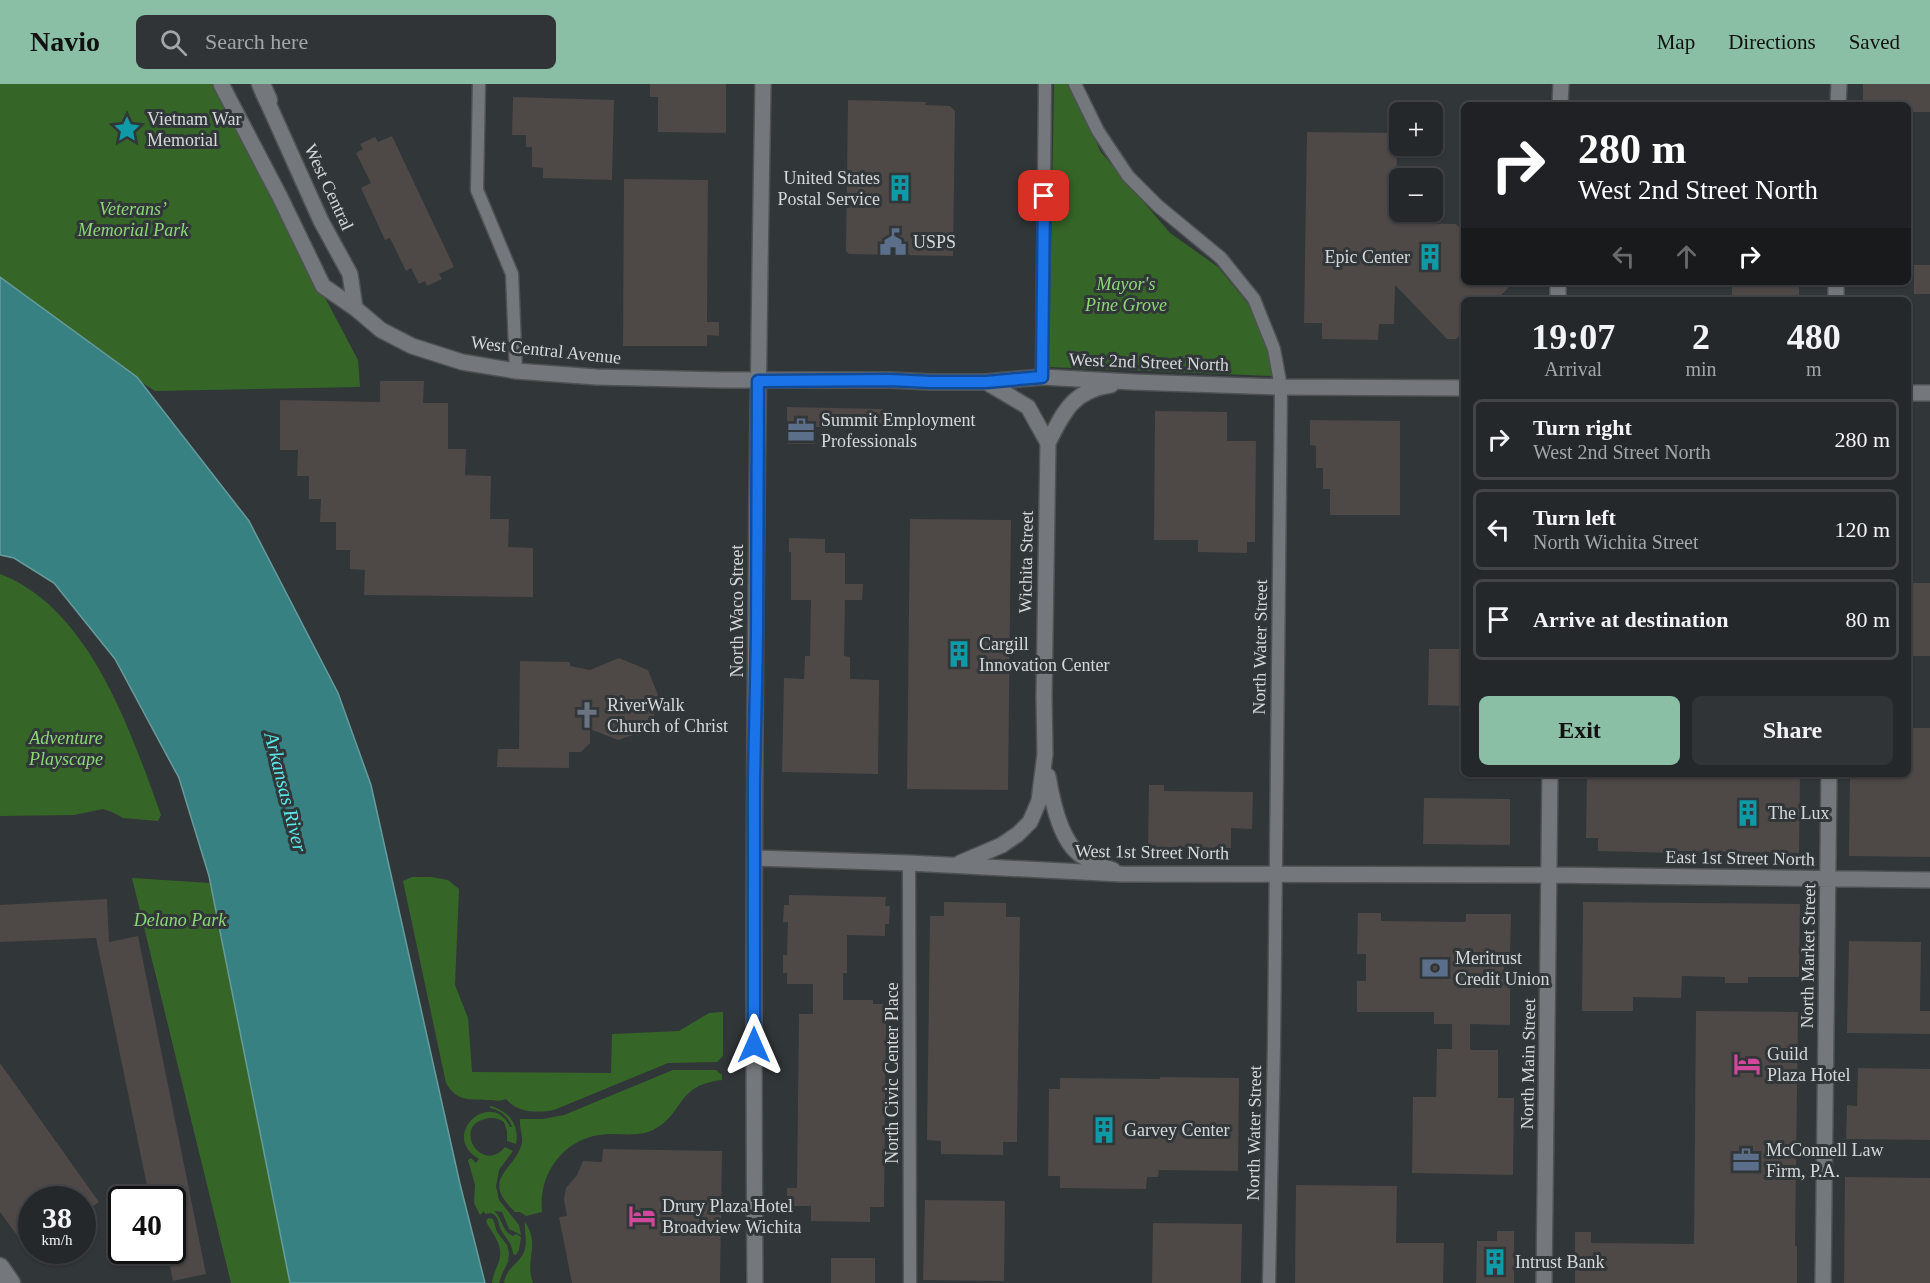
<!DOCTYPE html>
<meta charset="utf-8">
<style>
:root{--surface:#25282b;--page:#313437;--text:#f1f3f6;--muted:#a3a6a9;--line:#424447;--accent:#8abfa5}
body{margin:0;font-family:Georgia,serif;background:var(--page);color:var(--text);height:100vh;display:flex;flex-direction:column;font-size:22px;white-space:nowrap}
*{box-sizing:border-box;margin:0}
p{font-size:20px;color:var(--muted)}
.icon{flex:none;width:33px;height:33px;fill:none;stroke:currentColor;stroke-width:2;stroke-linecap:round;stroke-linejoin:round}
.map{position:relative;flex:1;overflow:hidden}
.details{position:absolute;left:1461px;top:213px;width:450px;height:480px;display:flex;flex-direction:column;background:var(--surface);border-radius:9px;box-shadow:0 2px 4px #0004,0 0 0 2px var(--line)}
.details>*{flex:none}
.hud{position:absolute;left:1461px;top:18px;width:450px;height:183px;border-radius:9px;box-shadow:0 2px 4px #0004,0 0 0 2px var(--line);background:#202124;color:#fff;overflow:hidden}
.buttons{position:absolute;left:1389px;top:18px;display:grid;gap:12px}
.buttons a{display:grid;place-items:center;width:54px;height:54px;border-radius:9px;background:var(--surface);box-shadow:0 2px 4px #0004,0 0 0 2px var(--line);font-size:30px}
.speed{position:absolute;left:18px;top:1102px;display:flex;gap:12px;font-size:30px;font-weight:700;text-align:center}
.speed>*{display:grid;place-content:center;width:78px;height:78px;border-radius:50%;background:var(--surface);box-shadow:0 2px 4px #0004,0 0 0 2px var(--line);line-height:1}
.speed small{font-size:15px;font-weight:400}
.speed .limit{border:3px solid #111;border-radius:9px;background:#fff;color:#111}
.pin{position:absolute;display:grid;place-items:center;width:51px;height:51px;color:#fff;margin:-26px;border-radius:12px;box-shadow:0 3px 9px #0006}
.me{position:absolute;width:66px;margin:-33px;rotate:0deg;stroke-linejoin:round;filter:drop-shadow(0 0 4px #0008)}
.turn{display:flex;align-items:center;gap:21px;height:126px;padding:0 18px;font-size:27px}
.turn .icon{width:78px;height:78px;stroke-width:2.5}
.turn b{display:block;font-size:42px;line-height:51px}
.lanes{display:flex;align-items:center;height:57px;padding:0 18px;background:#0003;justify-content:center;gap:30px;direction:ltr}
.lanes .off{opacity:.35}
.eta{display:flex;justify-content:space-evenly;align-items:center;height:102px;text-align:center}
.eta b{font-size:36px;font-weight:700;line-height:42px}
.cta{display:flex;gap:12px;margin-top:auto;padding:12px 18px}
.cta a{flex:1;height:69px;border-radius:9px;background:var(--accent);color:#111;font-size:24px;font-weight:700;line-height:69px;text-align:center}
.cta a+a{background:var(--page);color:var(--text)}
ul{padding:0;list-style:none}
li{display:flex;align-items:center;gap:18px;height:81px;margin:0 12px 9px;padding:0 6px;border:3px solid var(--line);border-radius:9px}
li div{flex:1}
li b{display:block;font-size:22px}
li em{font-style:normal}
header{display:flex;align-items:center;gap:36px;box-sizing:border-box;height:84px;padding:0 30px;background:var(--accent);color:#111}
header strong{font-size:28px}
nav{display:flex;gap:33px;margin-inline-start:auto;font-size:21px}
.search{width:420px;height:54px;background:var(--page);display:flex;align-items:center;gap:15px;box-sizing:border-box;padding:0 21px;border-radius:9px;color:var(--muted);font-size:22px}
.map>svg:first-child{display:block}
.green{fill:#366627}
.water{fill:#378182;stroke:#679b9d;stroke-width:1.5}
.building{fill:#4e4847}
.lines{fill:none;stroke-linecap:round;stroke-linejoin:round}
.minor-casing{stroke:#4e5254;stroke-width:15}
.tertiary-casing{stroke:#4e5254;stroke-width:18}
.secondary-casing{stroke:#4e5254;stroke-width:21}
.minor{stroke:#74787c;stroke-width:12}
.tertiary{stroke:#74787c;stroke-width:15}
.secondary{stroke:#74787c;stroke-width:18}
.route-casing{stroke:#114b97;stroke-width:15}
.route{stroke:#1a73e8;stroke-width:10}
.labels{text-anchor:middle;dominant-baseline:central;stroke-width:6;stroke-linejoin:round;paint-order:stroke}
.poi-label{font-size:18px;fill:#d6d9db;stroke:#313639;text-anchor:start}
.street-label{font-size:18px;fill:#d6d9db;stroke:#313639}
.park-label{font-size:18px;font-style:italic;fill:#8cd876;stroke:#313639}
.water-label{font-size:20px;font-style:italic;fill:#5ae9ea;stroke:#313639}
</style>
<header>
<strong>Navio</strong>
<div class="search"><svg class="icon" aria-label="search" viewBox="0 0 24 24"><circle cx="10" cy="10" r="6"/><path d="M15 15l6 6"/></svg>Search here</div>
<nav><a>Map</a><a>Directions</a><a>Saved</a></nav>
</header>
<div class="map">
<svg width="1930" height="1199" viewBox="0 0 1930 1199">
<rect width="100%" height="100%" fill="#313639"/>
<path class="green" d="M0 0H212L358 276 360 303 155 307 0 209Z
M1054 0H1072L1100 67 1170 149 1218 183 1249 221 1266 259 1272 292 1049 283Z
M0 490C90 524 131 648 161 731L158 737 123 734 112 728 103 725 74 731 0 732Z
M412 793H431L448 796 459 805 455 901 468 934 472 988 611 989 612 950 679 947 709 929 723 928V972L717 978 668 979 554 1026C537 1029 518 1029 506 1015 500 1018 495 1016 488 1016 469 1015 457 1018 446 999L403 797Z
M132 794 210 799 290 1199H231Z
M673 986H716L722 991V996C675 1001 685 1030 653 1046 636 1054 617 1048 599 1051 561 1057 538 1092 542 1128L526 1132 520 1128H515C479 1094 515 1087 522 1059 523 1051 519 1043 520 1035H543L564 1031Z
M490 1022C508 1026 520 1041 516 1060L507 1057V1047L504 1038C498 1034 492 1033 485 1035 452 1043 482 1091 505 1063L513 1067 499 1086 496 1102 499 1116 519 1141 521 1151 509 1145 502 1128 494 1127C503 1134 501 1147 513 1152L516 1150 521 1153 519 1166 516 1171 513 1170C512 1158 506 1155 501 1146 497 1138 500 1133 491 1129L485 1130 484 1127 480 1131 474 1119 475 1101 468 1076 471 1074 476 1079 479 1075C438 1051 492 1003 510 1043H512C508 1032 500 1026 490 1024Z
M488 1134 493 1135 497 1148 507 1161 509 1169 508 1178 502 1190 499 1199H492C493 1192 495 1187 498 1180 505 1162 494 1152 486 1138Z
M525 1138C541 1162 524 1174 533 1199H504C506 1184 518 1181 524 1168 528 1157 524 1148 525 1138Z"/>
<path class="water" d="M0 193 137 293 249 437 338 609 371 701 460 1100 485 1199H290L209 792 179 694 115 575 54 499 14 474 0 471Z"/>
<path class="building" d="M650 0H726V49L658 48V13H650Z
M1863 0H1930V28H1908V21H1863Z
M513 13 614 16 612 96 543 94V84L532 83V63H526V51H512Z
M848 16 926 18 925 21 950 22 955 27 953 172 849 170 846 167Z
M1307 48 1397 49 1396 139 1456 140 1464 148V198H1514L1496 216H1464V247L1456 255H1447L1395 201 1394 240H1379L1378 256 1322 255V239H1304Z
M392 52 454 183 439 190 442 195 427 202 425 197 419 200 411 184 406 187 390 154 385 156 361 104 371 99 356 69 363 65 360 60 375 53 378 58Z
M624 95 708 96 707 238H719V252L707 251V262H623Z
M1914 181H1930V210H1914Z
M1732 198H1799V216H1732Z
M380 297H424L423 319H448V365H466L465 391 491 392 490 435H509L508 463 533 464V513L364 511 365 486 350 485V466H336V438H320L321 415H309V392H297L298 366H280V316L380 318Z
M787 323 883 325 882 344 815 343V360H787Z
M1155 327 1227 328V357H1256L1255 458H1247V469L1198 468V456H1154Z
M1310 336 1400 337V431H1330V405H1323V384H1316V362L1310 361Z
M910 435 1011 436 1008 706 907 705Z
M789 454 825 455V469H845V500H863L862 516H845L844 572 850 573V595L879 596 878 690 782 688 784 594 804 595 805 572H810L811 516H791V468H789Z
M1908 499H1930V572H1908Z
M1429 565H1464V622L1428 621Z
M619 574 648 586 660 616 648 646 618 656 590 645V659L581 668H569V684L497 683 498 665H519L520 577 570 578V582L590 586Z
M1908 644H1930V773L1849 772 1850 690H1908Z
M1587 690H1800L1799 769 1676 767V769L1598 767V754H1586Z
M1149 701H1164V707L1253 708 1252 745 1231 744V764L1148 763Z
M1424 714 1510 715V761L1423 760Z
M789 811 886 813 885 822H890L889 840H885V852L847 851V889H843V916H873V920H883V931H886L884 1123H870V1138L811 1137V1122H787V1104H797L799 930H813V900H787V889H783V871H787L788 838H783L784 821H789Z
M107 815 109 858 138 852 206 1190 173 1197 167 1167H172V1116H150L96 854 0 858V821Z
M944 818 1006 819V833H1020L1017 1058H1003V1071L941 1070V1057L927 1056 930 832H944Z
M1583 818 1800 820 1799 893H1748V899H1725V893L1682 892 1681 914 1633 913V927H1582Z
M1358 829H1381V837L1466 838V830H1511L1510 872H1504V899H1510V941L1470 940V966H1498V1014H1514L1513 1091 1412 1089 1413 1013H1436L1437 965H1452V940H1434V928H1357V897H1366V870H1357Z
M1849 857 1921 858 1920 927H1930V950L1847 949Z
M1696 927 1798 928 1795 1162H1797V1199H1575V1148H1591V1159L1694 1160Z
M0 979 99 1118 82 1130V1116H32V1172L0 1128Z
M1858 984 1930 985V1056L1846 1055 1847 1021 1857 1022Z
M1160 993 1239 994 1238 1087 1159 1086 1158 1093H1147L1146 1105 1060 1104V1092H1048L1049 1005H1060V994L1160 995Z
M603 1065 722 1067 720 1199H572L559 1133 567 1132 564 1116 566 1104 577 1091 583 1077 602 1078Z
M1845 1093 1930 1094V1199H1844Z
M1296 1101 1397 1102 1396 1159H1444L1443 1199H1295Z
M925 1116 1005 1117 1004 1197 923 1196Z
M1153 1139 1242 1140 1241 1199H1152Z
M1497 1147H1514V1199H1476L1477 1157H1497Z
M831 1174H875V1199H831Z"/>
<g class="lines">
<defs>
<path id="minor" d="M479 0 477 106 512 190 516 287
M1075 0 1098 47 1128 92 1158 122 1221 174 1254 215 1274 265 1281 303 1274 961 1269 1199
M1042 293 1045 0
M909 779 910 1199"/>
<path id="tertiary" d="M221 0 280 113 323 202 355 224 381 246 412 262 462 278 516 287 596 293 722 296H890L931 298H986L1042 293 1133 298 1281 303 1464 304
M263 8 321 137 350 190 355 224
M1560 21 1561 0
M1838 21 1839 0
M1558 216V198
M1836 216V198
M986 298 1028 323 1048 359
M1908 309H1930
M1048 692C1052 716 1060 758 1082 772 1091 778 1103 782 1113 786
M755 774 909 779 1121 790 1549 791 1930 796
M960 779 1002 761 1018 750 1030 738 1039 717 1045 670 1044 613 1048 359C1063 329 1073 306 1111 301
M755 1199C752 799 756 400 763 0
M1544 1199 1550 690
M1823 1199 1829 690"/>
<path id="secondary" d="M261 0 268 16
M0 1183 11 1199"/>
</defs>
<use href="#minor" class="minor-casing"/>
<use href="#tertiary" class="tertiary-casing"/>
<use href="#secondary" class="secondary-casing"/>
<use href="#minor" class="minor"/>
<use href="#tertiary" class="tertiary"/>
<use href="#secondary" class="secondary"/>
</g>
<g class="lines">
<defs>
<path id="route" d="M754 961V697L757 550 758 297 890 296 931 298H986L1042 293 1044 112"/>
</defs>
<use href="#route" class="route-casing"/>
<use href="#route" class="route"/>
</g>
<defs>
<symbol id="sight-bare" viewBox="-9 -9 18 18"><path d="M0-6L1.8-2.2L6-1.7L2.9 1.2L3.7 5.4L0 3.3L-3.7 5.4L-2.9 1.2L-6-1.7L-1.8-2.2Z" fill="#0f9aa8" stroke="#313639" stroke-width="2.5" paint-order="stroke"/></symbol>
<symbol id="building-bare" viewBox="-9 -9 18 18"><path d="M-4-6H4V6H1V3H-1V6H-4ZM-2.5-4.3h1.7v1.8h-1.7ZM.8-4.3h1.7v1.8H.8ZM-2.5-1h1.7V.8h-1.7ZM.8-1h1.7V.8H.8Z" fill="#0f9aa8" stroke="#313639" stroke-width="2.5" paint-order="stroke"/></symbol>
<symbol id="civic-bare" viewBox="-9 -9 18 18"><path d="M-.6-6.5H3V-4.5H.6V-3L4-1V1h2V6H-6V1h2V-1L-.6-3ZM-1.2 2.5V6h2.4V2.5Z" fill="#5c6f8a" stroke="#313639" stroke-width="2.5" paint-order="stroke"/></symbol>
<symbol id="office-bare" viewBox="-9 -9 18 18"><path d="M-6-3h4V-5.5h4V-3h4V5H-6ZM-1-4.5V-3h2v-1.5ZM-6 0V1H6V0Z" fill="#5c6f8a" stroke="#313639" stroke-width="2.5" paint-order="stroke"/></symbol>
<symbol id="church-bare" viewBox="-9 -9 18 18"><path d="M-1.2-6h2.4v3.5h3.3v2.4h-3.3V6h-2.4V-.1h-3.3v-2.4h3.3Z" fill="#6b7280" stroke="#313639" stroke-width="2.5" paint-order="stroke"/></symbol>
<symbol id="bank-bare" viewBox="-9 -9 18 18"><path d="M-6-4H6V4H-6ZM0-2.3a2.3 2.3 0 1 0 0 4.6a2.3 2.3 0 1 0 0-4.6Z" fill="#5c6f8a" stroke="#313639" stroke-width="2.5" paint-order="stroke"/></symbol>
<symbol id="hotel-bare" viewBox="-9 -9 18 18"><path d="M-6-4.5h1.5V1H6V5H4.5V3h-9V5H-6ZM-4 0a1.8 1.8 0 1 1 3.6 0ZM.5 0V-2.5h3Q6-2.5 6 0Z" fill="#d1479c" stroke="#313639" stroke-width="2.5" paint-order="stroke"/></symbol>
</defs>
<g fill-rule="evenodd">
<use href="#sight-bare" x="108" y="26" width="38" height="38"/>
<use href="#building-bare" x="881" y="85" width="38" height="38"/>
<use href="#civic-bare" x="874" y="139" width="38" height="38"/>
<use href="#building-bare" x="1411" y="154" width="38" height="38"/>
<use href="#office-bare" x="782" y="327" width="38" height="38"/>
<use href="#building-bare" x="940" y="551" width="38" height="38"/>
<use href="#church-bare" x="568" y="612" width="38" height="38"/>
<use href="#building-bare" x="1729" y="710" width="38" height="38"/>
<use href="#bank-bare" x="1416" y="865" width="38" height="38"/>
<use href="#hotel-bare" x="1728" y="961" width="38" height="38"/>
<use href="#building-bare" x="1085" y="1027" width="38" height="38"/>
<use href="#office-bare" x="1727" y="1057" width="38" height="38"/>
<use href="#hotel-bare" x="623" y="1113" width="38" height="38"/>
<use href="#building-bare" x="1476" y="1159" width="38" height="38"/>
</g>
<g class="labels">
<g class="poi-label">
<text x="147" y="35">Vietnam War<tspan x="147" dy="21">Memorial</tspan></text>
<text x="880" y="94" text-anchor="end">United States<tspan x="880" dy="21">Postal Service</tspan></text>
<text x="913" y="158">USPS</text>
<text x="1410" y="173" text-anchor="end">Epic Center</text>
<text x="821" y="336">Summit Employment<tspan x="821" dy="21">Professionals</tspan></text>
<text x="979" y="560">Cargill<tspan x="979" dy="21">Innovation Center</tspan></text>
<text x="607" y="621">RiverWalk<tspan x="607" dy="21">Church of Christ</tspan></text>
<text x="1768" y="729">The Lux</text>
<text x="1455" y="874">Meritrust<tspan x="1455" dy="21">Credit Union</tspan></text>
<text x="1767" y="970">Guild<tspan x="1767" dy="21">Plaza Hotel</tspan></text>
<text x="1124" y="1046">Garvey Center</text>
<text x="1766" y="1066">McConnell Law<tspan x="1766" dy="21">Firm, P.A.</tspan></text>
<text x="662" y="1122">Drury Plaza Hotel<tspan x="662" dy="21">Broadview Wichita</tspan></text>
<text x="1515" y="1178">Intrust Bank</text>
</g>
<g class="street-label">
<text transform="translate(329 103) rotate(65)">West Central</text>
<text transform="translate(546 266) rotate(6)">West Central Avenue</text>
<text transform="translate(1149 278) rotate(2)">West 2nd Street North</text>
<text transform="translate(1026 478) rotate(-89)">Wichita Street</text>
<text transform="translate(737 527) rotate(-90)">North Waco Street</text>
<text transform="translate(1260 563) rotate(-89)">North Water Street</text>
<text transform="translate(1152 768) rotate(1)">West 1st Street North</text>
<text transform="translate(1740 774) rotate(1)">East 1st Street North</text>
<text transform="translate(1808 872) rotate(-89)">North Market Street</text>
<text transform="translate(1528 980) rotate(-89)">North Main Street</text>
<text transform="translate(892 989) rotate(-90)">North Civic Center Place</text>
<text transform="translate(1254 1049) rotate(-89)">North Water Street</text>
</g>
<g class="park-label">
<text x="133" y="125">Veterans’<tspan x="133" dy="21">Memorial Park</tspan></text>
<text x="1126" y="200">Mayor's<tspan x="1126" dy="21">Pine Grove</tspan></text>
<text x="66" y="654">Adventure<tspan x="66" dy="21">Playscape</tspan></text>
<text x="180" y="836">Delano Park</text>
</g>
<g class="water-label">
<text transform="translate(286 708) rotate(76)">Arkansas River</text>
</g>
</g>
</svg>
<div class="buttons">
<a>+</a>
<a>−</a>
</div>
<div class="speed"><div>38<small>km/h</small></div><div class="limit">40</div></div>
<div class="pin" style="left:1044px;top:112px;background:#d93025"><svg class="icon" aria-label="arrive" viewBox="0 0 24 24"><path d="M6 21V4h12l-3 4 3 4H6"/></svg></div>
<svg class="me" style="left:754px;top:961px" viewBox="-20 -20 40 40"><path d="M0-17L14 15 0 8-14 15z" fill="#1a73e8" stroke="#fff" stroke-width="4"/></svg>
<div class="hud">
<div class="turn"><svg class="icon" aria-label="right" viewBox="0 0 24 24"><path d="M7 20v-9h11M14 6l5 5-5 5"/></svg><div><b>280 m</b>West 2nd Street North</div></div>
<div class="lanes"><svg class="icon off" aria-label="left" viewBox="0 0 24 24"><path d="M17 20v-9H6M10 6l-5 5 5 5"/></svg><svg class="icon off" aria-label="ahead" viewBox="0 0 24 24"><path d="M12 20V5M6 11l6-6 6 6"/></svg><svg class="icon" aria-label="right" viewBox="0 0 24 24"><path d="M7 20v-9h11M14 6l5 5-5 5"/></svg></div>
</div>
<section class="details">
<div class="eta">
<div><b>19:07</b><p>Arrival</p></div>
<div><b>2</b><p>min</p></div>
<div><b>480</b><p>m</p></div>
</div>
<ul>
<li><svg class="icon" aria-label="right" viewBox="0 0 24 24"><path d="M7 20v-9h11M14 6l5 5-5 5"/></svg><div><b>Turn right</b><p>West 2nd Street North</p></div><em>280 m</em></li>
<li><svg class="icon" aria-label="left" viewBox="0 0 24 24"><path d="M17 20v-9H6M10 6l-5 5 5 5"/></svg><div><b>Turn left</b><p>North Wichita Street</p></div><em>120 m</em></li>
<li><svg class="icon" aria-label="arrive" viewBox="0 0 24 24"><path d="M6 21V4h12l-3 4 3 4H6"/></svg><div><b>Arrive at destination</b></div><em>80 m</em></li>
</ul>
<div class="cta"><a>Exit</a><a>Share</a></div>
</section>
</div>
